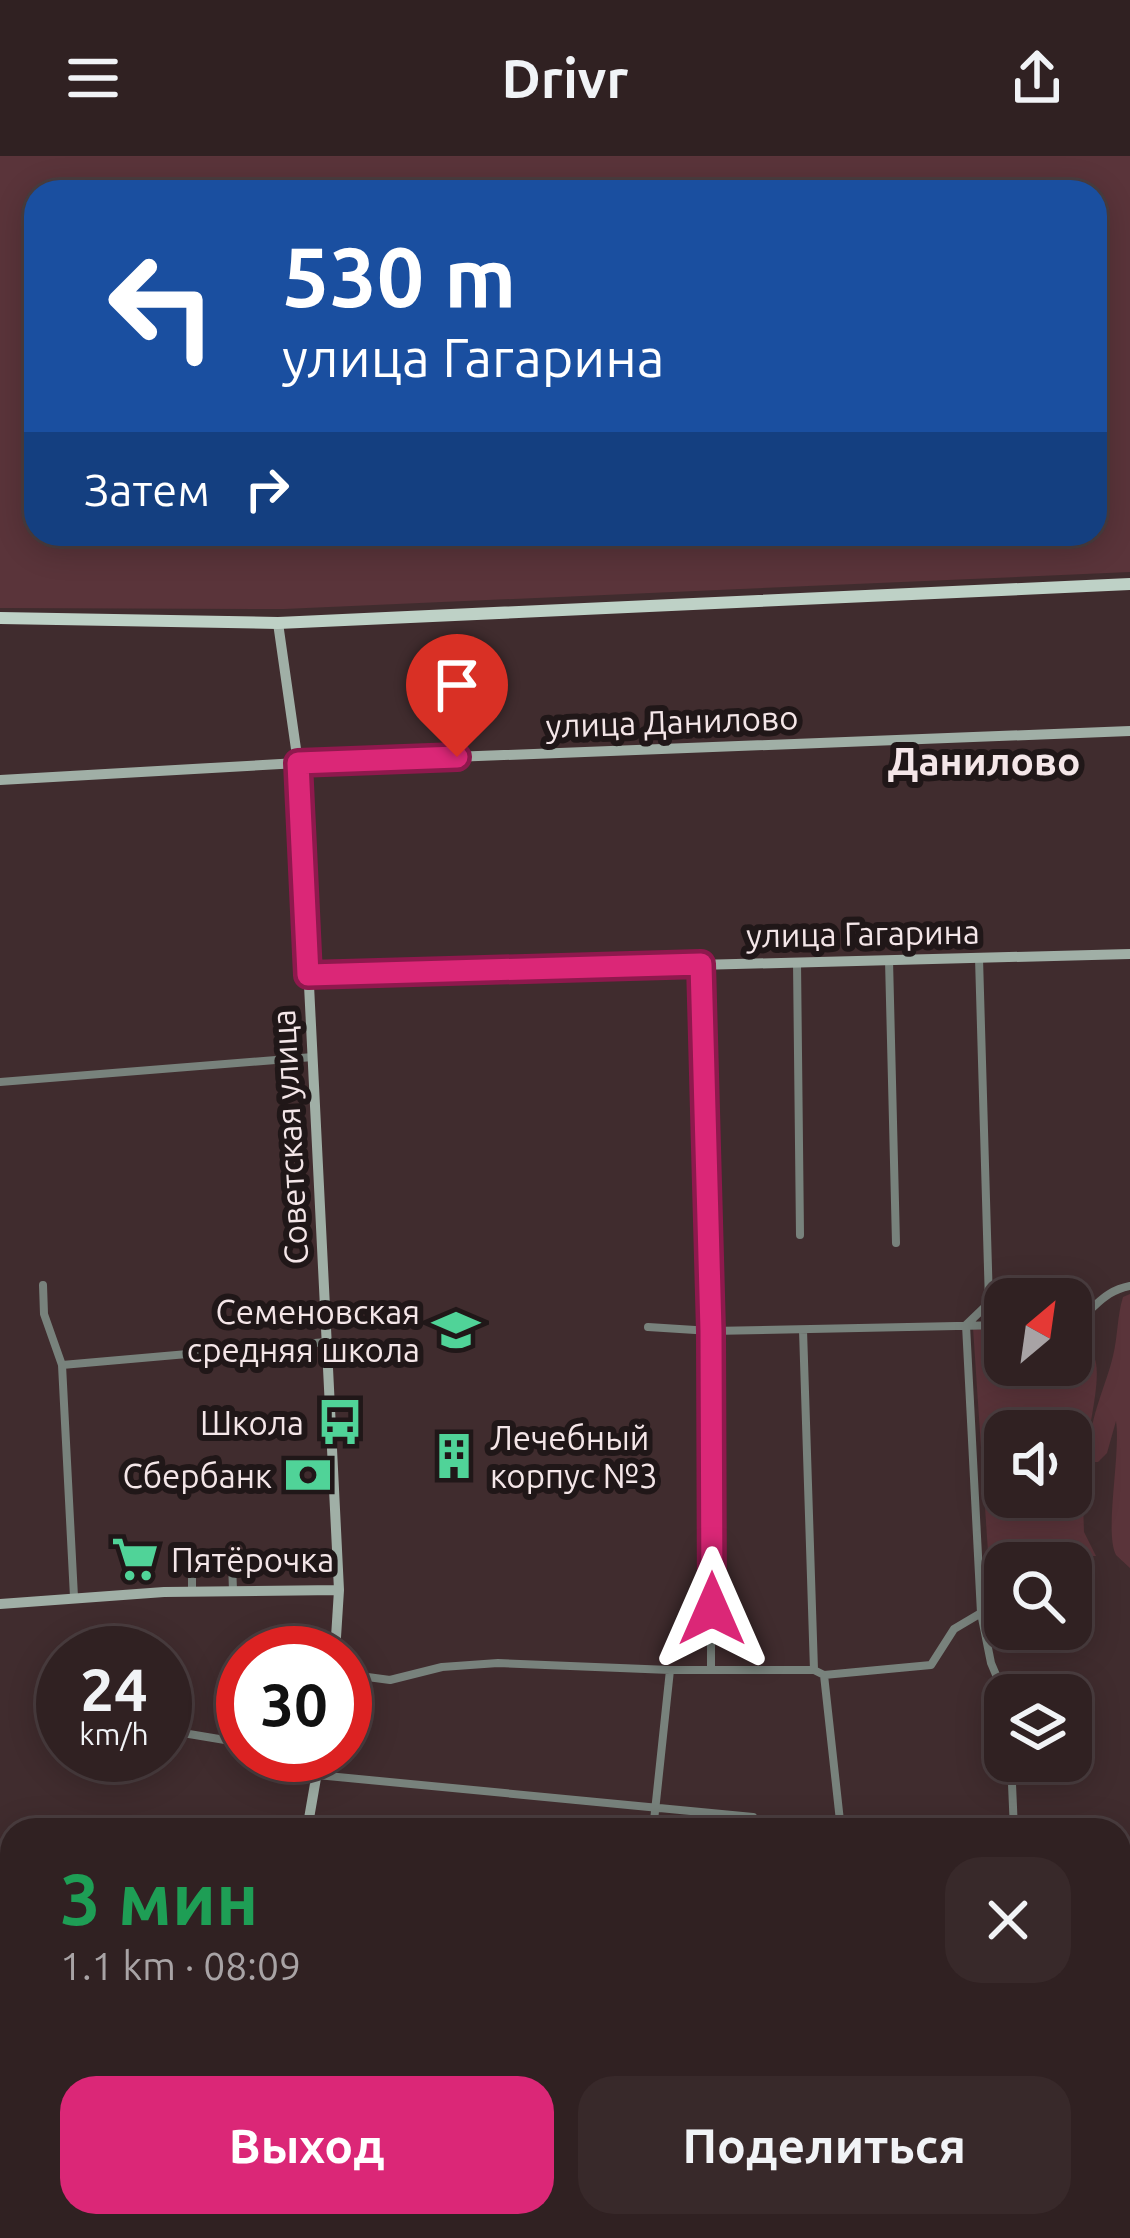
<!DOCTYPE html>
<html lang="ru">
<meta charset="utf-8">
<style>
:root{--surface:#302122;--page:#38292a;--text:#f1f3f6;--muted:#a8a3a5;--line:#4b3e40;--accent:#db2777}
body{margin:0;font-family:Ubuntu,sans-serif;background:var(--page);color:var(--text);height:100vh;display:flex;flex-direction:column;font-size:45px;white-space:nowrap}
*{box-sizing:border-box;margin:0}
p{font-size:39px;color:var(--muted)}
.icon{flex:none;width:66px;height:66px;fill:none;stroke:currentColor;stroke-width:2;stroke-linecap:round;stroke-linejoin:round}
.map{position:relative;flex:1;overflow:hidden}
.sheet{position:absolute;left:0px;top:1662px;width:1131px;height:420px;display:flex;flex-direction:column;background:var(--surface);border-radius:36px 36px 0 0;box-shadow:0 6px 30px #0003,0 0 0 3px var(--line)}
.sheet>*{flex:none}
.banner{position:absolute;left:24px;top:24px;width:1083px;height:366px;border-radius:36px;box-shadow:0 6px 30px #0003,0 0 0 3px var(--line);background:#1a4fa0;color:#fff;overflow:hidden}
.needle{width:78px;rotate:29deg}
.tools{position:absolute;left:984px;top:1122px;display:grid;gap:24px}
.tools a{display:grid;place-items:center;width:108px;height:108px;border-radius:24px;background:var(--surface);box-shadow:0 6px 30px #0003,0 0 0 3px var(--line);font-size:60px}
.speed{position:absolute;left:36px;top:1470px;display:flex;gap:24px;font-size:60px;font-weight:700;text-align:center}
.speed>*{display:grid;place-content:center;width:156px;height:156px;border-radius:50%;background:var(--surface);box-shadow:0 6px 30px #0003,0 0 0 3px var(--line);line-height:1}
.speed small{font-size:30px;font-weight:400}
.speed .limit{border:18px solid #d22;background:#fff;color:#111}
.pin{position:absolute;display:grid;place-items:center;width:102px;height:102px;color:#fff;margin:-123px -51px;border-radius:50% 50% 50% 0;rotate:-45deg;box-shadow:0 0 12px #0007}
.pin .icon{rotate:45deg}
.me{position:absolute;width:132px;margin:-66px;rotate:0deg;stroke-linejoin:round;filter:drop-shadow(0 0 9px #0008)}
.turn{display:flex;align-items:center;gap:42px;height:252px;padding:0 60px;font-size:54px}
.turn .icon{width:156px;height:156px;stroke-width:2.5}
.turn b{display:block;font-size:84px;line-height:102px}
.then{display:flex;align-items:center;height:114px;padding:0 60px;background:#0003;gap:24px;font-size:45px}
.round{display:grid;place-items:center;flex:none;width:126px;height:126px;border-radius:36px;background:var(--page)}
.overview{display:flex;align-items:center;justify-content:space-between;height:204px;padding:0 60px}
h1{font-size:72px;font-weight:600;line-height:90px;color:#1e9e55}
.action{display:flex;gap:24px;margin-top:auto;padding:24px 60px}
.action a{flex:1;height:138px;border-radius:36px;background:var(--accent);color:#fff;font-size:48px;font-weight:600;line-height:138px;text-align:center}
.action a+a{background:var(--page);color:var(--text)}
header{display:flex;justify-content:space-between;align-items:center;height:156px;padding:0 60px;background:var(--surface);font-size:54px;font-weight:600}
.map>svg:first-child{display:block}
.green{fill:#5a343a;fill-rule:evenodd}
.water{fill:#5e8d74;stroke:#8ba897;stroke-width:3}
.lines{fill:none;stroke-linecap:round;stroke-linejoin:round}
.stream{stroke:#8ba897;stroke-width:3}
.street{stroke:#78827c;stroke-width:8}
.secondary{stroke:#a0afa6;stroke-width:10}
.primary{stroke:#bed1c6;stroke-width:12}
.route-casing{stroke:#8e194d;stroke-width:30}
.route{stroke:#db2777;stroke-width:21}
.labels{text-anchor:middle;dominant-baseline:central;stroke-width:12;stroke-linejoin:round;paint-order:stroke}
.street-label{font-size:33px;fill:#f4e6e8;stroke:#201718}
.poi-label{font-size:33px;fill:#f4e6e8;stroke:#201718;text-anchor:end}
.quarter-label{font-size:39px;font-weight:bold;fill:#f4e6e8;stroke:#201718}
</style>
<header><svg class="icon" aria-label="menu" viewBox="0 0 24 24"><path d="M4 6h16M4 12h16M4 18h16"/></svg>Drivr<svg class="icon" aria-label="share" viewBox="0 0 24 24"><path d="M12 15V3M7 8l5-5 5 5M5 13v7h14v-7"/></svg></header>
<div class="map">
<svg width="1130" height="2082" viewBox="0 0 1130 2082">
<rect width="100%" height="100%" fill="#402c2e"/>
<path class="green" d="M0 0H1130V416L284 453 0 452ZM36 36H1095V378H36Z
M1130 1138V1412C1129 1411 1117 1400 1116 1399 1104 1376 1121 1298 1116 1265L1107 1297 1098 1306H1091C1085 1269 1105 1234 1113 1200 1118 1180 1117 1160 1123 1141Z
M973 1172 1005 1173V1209H1071V1179C1079 1184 1088 1191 1093 1199 1105 1217 1085 1282 1085 1307L1091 1311 1083 1346 1084 1376 1096 1400H1072L1073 1418 1071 1407H1005V1417L989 1411ZM1005 1275H1071V1341H1005Z"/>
<path class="water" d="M12 2047V2070H99L93 2077 96 2080 103 2077 133 2082 149 2075 158 2082H0V2048Z"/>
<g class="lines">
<path class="stream" d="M1119 2060 1130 2042
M1113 2070H1116
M1018 2082 1029 2070"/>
<path class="street" d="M979 802 989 1147 966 1169 981 1457 991 1507 1005 1540
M889 804 896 1087
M797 806 800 1079
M701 808 711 1175V1514
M0 926 313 901
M43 1129 44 1158 62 1209 74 1441
M1071 1165C1095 1157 1099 1136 1130 1130
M648 1171 711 1175 1005 1169
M803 1174 814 1514
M62 1209 326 1186
M192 1407V1435
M174 1408 232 1405 233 1435
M345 1518 390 1524 442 1511 498 1507 670 1514H814L824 1519 931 1509 954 1473 981 1457
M824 1519 841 1674
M165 1574 243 1587
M1011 1605 1014 1674
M317 1619 753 1661
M653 1674 670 1514
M0 1689 12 1698
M1119 1844H1130
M0 1888H12
M771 2070 772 2082
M690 2082 691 2070
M905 2082V2070"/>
<path class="secondary" d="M278 467 298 607 339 1434 335 1497
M0 624 298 607 1130 575
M308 819 1130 798
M0 1448 164 1436 339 1434
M307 1674 320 1599
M199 2082 204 2070"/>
<path class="primary" d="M0 462 278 467 1130 428"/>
</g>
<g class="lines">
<defs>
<path id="route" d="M457 601 298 607 308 819 701 808 711 1175 712 1453"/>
</defs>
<use href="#route" class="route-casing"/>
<use href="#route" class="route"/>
</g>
<defs>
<symbol id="school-bare" viewBox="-9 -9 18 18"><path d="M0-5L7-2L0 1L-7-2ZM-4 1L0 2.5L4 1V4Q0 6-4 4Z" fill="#50d398" stroke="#201718" stroke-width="2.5" paint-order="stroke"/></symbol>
<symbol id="bus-bare" viewBox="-9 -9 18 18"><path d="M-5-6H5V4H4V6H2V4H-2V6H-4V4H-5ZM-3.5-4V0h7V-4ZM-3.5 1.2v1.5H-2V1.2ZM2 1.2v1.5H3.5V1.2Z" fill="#50d398" stroke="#201718" stroke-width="2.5" paint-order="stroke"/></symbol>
<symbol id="building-bare" viewBox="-9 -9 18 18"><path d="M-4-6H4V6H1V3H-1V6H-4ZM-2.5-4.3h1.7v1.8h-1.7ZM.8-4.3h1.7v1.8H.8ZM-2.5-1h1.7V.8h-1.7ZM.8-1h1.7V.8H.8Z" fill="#50d398" stroke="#201718" stroke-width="2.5" paint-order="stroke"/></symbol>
<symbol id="bank-bare" viewBox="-9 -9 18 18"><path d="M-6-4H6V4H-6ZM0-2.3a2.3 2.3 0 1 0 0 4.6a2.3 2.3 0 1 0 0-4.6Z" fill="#50d398" stroke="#201718" stroke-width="2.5" paint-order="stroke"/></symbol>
<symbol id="supermarket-bare" viewBox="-9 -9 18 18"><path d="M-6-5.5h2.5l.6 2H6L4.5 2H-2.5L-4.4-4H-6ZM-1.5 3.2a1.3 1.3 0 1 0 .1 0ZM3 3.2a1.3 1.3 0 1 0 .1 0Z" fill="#50d398" stroke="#201718" stroke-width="2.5" paint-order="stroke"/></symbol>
</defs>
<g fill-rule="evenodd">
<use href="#school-bare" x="423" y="1141" width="66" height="66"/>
<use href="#bus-bare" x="307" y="1233" width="66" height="66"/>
<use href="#building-bare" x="421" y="1267" width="66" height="66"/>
<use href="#bank-bare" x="275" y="1286" width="66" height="66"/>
<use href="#supermarket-bare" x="102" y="1370" width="66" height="66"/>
</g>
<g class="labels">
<g class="street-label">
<text transform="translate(672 565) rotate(-2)">улица Данилово</text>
<text transform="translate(863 777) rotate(-1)">улица Гагарина</text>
<text transform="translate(289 981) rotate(-93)">Советская улица</text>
</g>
<g class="poi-label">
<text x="420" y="1155">Семеновская<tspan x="420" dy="38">средняя школа</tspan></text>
<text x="304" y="1266">Школа</text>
<text x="490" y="1281" text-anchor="start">Лечебный<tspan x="490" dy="38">корпус №3</tspan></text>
<text x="272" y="1319">Сбербанк</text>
<text x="171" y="1403" text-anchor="start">Пятёрочка</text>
</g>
<g class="quarter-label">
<text x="984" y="604">Данилово</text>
</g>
</g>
</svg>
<div class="tools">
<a><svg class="needle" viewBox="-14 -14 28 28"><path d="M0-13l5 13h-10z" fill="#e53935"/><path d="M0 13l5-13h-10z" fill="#a8a3a5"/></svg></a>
<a><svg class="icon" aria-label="sound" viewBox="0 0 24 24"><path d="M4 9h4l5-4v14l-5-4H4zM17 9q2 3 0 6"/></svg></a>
<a><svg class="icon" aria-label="search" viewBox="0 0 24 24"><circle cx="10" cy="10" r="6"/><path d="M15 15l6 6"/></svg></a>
<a><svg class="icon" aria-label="layers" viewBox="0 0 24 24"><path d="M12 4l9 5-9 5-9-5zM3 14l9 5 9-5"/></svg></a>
</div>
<div class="speed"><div>24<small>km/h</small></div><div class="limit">30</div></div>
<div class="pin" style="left:457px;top:601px;background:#d93025"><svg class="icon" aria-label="arrive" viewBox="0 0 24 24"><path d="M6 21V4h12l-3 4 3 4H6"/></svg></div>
<svg class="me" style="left:712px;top:1453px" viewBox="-20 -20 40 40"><path d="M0-17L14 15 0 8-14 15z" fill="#db2777" stroke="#fff" stroke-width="4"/></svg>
<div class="banner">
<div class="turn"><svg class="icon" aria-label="left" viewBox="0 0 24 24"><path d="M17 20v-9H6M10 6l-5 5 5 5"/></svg><div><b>530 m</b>улица Гагарина</div></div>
<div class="then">Затем<svg class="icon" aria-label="right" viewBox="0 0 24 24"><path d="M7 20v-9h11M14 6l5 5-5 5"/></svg></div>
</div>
<section class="sheet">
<div class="overview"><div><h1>3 мин</h1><p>1.1 km · 08:09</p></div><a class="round"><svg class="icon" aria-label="close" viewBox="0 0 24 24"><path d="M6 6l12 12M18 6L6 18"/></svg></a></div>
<div class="action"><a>Выход</a><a>Поделиться</a></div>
</section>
</div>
